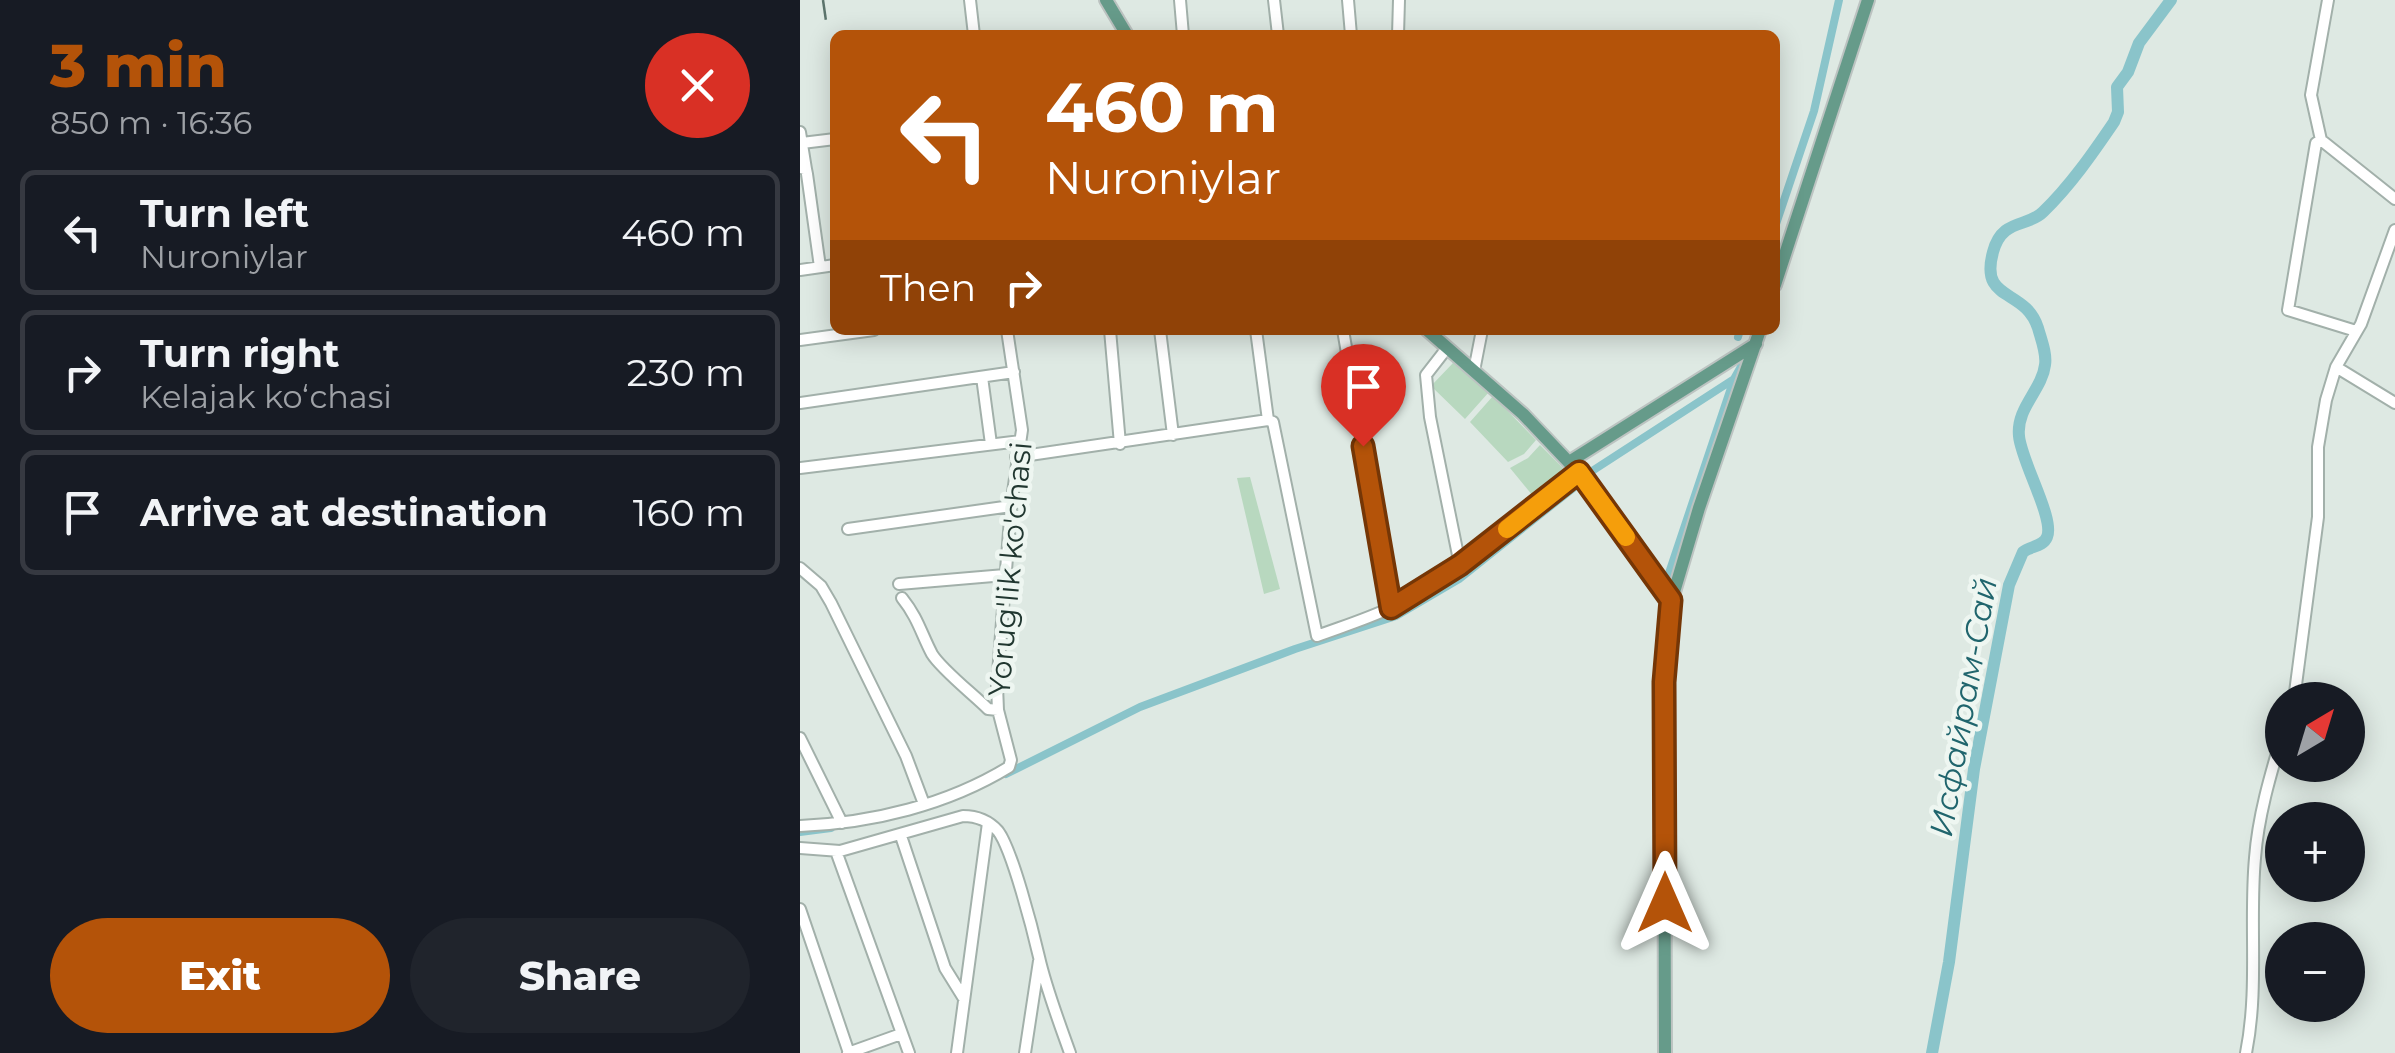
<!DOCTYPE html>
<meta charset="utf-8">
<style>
:root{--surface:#171b24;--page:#20242c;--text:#f1f3f6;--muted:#9ea1a6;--line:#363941;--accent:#b45309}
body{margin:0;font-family:Montserrat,sans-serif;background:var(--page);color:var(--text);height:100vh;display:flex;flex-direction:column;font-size:38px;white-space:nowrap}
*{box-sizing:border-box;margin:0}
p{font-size:32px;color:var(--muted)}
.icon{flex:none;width:55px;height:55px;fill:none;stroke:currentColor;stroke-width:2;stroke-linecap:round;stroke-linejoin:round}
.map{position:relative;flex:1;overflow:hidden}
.side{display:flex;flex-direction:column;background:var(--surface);width:800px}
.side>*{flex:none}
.hud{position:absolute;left:30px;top:30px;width:950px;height:305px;border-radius:15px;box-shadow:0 5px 25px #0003;background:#b45309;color:#fff;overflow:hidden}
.needle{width:65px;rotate:38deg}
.fabs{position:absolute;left:1465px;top:682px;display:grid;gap:20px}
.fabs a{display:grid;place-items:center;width:100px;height:100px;border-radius:50%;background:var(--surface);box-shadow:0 5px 25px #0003;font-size:50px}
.pin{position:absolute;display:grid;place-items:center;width:85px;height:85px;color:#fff;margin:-102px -42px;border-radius:50% 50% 50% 0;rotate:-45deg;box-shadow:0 0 10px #0007}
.pin .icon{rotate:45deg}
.me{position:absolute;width:110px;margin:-55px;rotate:0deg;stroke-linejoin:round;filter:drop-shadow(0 0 8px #0008)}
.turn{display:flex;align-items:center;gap:35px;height:210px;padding:0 50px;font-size:45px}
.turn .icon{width:130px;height:130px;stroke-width:2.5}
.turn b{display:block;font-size:70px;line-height:85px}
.then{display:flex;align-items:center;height:95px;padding:0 50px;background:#0003;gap:20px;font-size:38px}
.round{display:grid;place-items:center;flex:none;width:105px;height:105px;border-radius:52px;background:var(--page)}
.summary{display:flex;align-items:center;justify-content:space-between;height:170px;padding:0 50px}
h1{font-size:60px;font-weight:800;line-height:75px;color:var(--accent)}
.cta{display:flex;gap:20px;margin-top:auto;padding:20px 50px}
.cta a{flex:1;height:115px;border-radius:60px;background:var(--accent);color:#fff;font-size:40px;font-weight:800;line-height:115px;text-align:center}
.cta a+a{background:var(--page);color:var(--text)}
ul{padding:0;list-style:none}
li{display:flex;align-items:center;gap:30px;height:125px;margin:0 20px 15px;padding:0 30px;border:5px solid var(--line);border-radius:15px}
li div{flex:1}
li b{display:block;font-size:38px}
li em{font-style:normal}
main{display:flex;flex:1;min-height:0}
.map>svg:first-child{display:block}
.green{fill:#b8d8bf}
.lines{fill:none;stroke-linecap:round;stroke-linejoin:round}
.canal{stroke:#8ac4ca;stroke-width:8}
.river{stroke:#8ac4ca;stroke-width:12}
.minor-casing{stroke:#a2b0aa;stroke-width:14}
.major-casing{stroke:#bcc3c1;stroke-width:16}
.minor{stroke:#fff;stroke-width:10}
.major{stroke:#669b8a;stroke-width:12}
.rail{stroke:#5b736b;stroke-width:2.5;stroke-dasharray:20 10;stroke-linecap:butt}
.route-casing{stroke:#753606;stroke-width:25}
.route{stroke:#b45309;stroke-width:18}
.slow{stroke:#f59e0b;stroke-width:18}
.labels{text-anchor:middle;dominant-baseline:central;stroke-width:9;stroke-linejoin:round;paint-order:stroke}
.street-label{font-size:30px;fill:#213730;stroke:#eef6f1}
.water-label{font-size:32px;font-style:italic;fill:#20656d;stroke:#eef6f1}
</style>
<main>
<section class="side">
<div class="summary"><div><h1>3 min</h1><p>850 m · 16:36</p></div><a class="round" style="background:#d93025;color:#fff"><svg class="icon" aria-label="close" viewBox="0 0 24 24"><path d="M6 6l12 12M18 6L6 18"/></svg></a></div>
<ul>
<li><svg class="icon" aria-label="left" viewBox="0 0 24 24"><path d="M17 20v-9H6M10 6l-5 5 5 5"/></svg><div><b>Turn left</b><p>Nuroniylar</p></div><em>460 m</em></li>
<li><svg class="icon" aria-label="right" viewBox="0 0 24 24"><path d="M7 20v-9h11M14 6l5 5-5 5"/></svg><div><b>Turn right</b><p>Kelajak koʻchasi</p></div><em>230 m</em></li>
<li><svg class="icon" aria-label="arrive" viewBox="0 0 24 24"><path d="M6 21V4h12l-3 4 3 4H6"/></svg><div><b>Arrive at destination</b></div><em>160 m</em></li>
</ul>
<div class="cta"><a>Exit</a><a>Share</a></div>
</section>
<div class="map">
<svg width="1595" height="1053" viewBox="0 0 1595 1053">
<rect width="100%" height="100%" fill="#dee9e3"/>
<path class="green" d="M653 363 689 392 665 419 631 386Z
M693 396 736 440 724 454 708 462 670 422Z
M740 445 769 474 737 501 710 468 728 458Z
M450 477 480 589 464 594 437 478Z"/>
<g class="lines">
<path class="canal" d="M975 227 1014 111 1039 0
M938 337 940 330
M789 473 934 379
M868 576 934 379 943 363
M206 774 340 707 495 649 596 616 659 579 777 485
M0 832 31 828"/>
<path class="river" d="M1132 1053 1149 962 1174 769 1209 585 1223 552C1230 546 1243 547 1247 537 1255 519 1221 461 1219 436 1216 408 1242 390 1245 365 1247 354 1241 339 1238 328 1225 287 1179 303 1193 252 1202 218 1227 228 1243 212 1270 186 1293 153 1314 122L1318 112 1317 87 1328 72 1339 43 1371 0"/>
<defs>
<path id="minor" d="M170 0 174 35
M380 0 383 35
M474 0 478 35
M548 0 551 35
M1528 0 1511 95 1521 140 1595 199
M598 35 599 0
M0 132 6 169
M1521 140 1516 143 1488 310 1556 331
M2 143 35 139
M0 168 6 169 7 174 20 267
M0 270 35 265
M310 330 320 444
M360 330 373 435
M456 330 468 420 473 422 517 636C541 627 567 619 590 608 659 576 719 519 779 473
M543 330 591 608
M0 340 74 330
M647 348 626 375 630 417 660 565
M1536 367 1595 403
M674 371 682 330
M182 377 191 444
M0 403 214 372
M216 457 468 420
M0 468 220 441
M48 529 211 506
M0 568 21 586 31 603 106 756 124 804
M99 584 205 575
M102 598C118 618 121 633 132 654 141 669 174 695 188 709L198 710
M1494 700 1518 517V447L1526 400 1536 367 1561 324 1595 230
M0 738 42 823
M0 826C72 823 147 805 209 767L211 760 198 710 197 686 211 506 222 430 207 330
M101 836 145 968 163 997
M0 848 40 851 163 816C176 816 189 821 198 831 212 849 233 931 239 957 246 988 259 1022 270 1053
M36 851 109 1053
M0 909 49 1053
M48 1053 101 1034
M157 1053 188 823
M225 1053 239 961
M1446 1053C1459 988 1449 923 1455 858 1458 817 1470 776 1482 736"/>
<path id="major" d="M306 0 327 35
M975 285 1068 0
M627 330 723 414 779 473 871 600
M769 462 956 344
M865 1053 864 682 869 609 899 508 960 330"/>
</defs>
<use href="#minor" class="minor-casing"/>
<use href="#major" class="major-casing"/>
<use href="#minor" class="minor"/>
<use href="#major" class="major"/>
<path class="rail" d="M23 0 27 28"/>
</g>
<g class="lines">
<defs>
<path id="route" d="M563 446 591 608 660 565 779 472 871 600 864 682 865 903"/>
</defs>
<use href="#route" class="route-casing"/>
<use href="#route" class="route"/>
<path class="slow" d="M707 529 779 472 826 537"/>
</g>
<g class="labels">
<g class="street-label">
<text transform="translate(210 569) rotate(-85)">Yorug'lik ko'chasi</text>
</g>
<g class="water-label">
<text transform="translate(1163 707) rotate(-80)">Исфайрам-Сай</text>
</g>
</g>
</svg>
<div class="fabs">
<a><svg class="needle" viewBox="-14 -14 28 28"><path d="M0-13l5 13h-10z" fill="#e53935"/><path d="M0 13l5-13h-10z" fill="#9ea1a6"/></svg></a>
<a>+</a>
<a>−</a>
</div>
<div class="pin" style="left:563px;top:446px;background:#d93025"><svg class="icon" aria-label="arrive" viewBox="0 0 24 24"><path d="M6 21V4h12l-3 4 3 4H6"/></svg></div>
<svg class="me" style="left:865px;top:903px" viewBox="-20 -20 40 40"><path d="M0-17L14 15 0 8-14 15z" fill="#b45309" stroke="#fff" stroke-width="4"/></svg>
<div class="hud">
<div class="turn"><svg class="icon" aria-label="left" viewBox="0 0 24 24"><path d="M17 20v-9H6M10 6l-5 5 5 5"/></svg><div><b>460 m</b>Nuroniylar</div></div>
<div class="then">Then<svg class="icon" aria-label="right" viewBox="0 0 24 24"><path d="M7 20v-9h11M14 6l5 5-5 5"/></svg></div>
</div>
</div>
</main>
